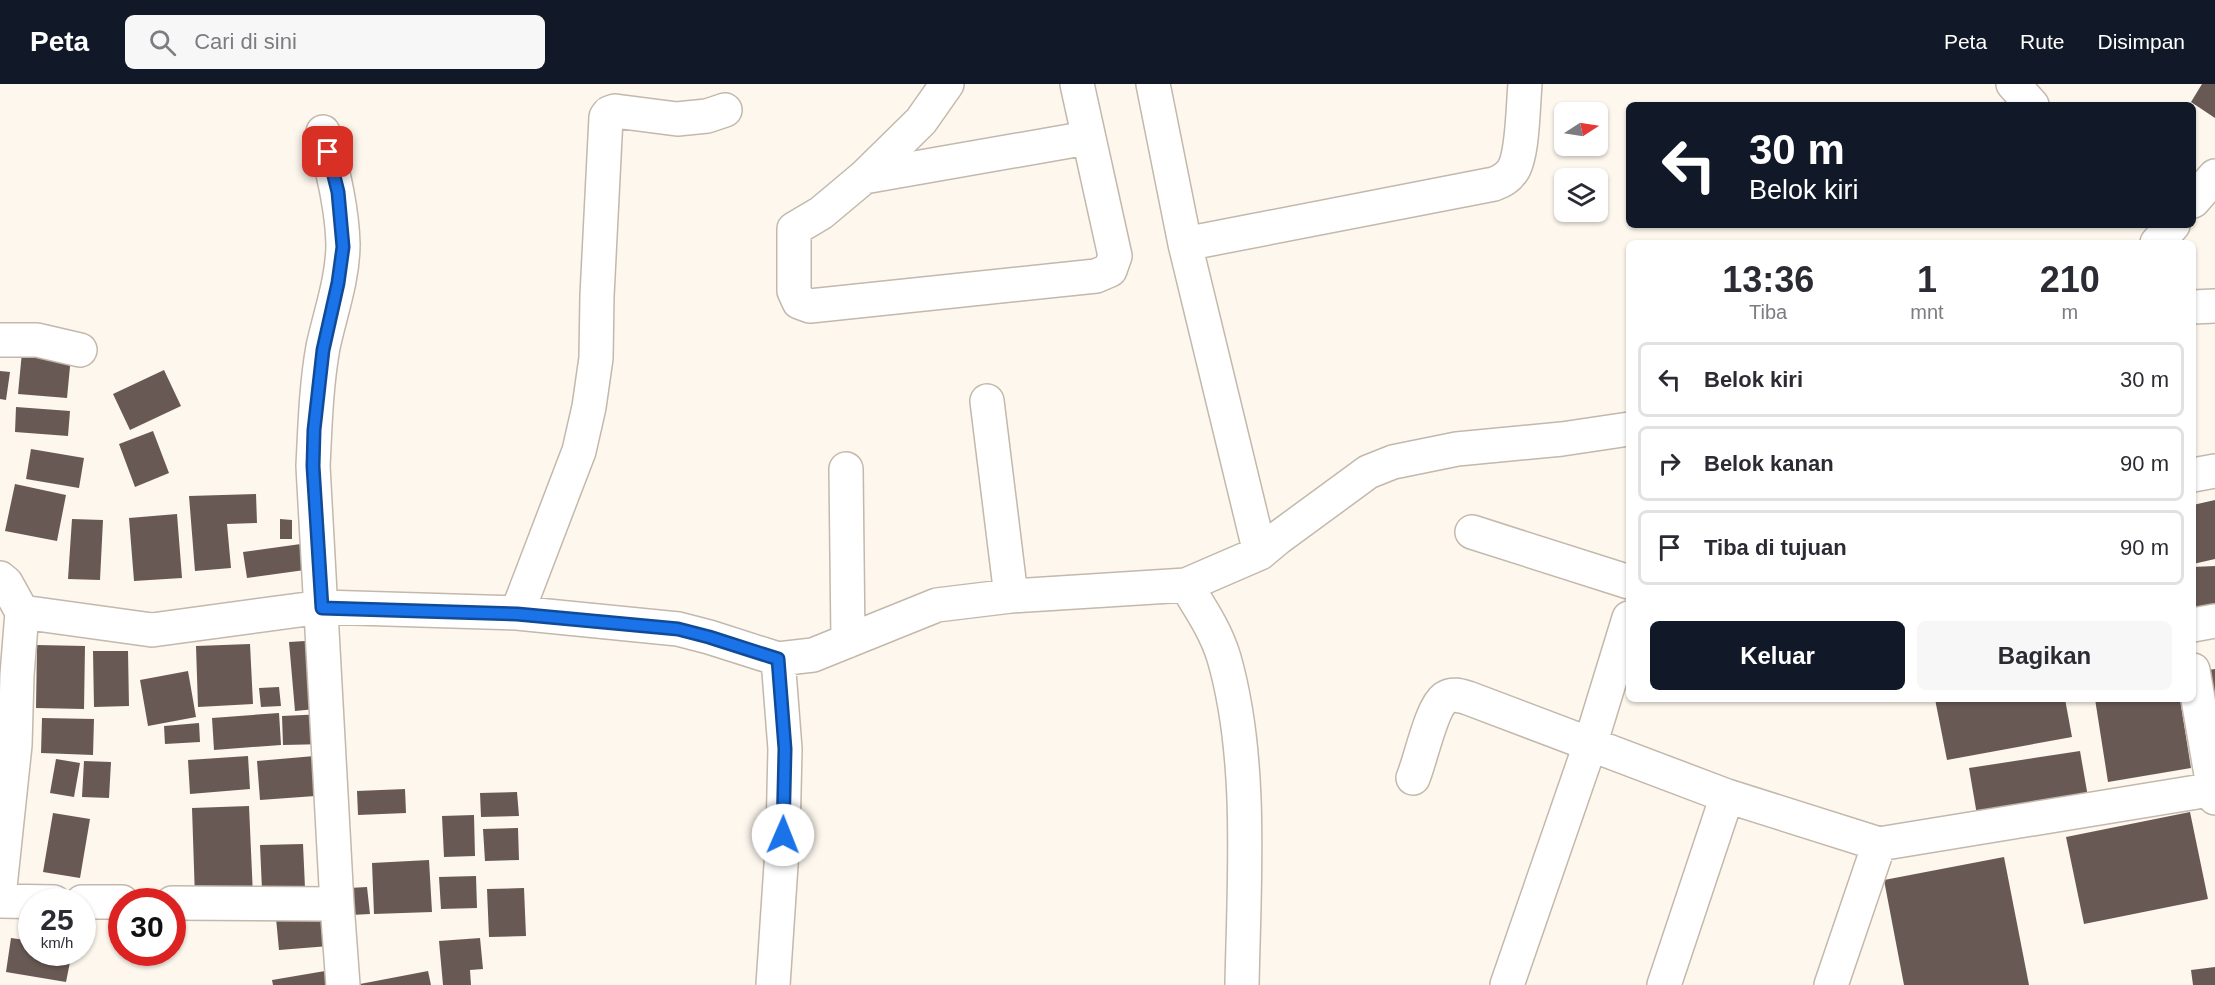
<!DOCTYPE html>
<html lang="id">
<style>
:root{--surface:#fff;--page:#f7f7f7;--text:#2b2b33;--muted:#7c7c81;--line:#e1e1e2;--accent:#111827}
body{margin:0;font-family:Helvetica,sans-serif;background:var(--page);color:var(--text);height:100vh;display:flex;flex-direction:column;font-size:22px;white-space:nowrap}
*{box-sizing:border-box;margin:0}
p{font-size:20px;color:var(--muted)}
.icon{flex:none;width:33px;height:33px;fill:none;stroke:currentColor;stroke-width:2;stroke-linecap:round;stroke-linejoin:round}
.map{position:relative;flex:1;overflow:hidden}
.drawer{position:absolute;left:1626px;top:156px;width:570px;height:462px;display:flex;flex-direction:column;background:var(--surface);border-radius:9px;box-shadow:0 2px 4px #0004}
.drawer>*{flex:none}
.banner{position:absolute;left:1626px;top:18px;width:570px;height:126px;border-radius:9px;box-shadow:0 2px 4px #0004;background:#111827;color:#fff;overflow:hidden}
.needle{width:39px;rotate:78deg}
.fabs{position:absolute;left:1554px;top:18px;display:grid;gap:12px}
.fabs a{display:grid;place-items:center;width:54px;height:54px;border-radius:9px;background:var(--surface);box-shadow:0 2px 4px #0004;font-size:30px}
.speed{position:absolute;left:18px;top:804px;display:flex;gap:12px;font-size:30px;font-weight:700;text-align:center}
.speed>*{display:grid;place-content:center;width:78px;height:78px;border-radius:50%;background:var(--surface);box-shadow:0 2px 4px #0004;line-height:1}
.speed small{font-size:15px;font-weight:400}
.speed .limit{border:9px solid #d22;background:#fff;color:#111}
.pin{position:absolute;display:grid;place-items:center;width:51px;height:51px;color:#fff;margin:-26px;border-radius:12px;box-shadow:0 3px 9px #0006}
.me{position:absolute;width:66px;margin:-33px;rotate:1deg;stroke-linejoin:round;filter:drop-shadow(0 0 4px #0008)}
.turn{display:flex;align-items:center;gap:21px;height:126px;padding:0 24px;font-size:27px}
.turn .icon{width:78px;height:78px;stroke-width:2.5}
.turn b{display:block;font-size:42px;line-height:51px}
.eta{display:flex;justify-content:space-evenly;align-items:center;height:102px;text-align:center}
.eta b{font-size:36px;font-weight:600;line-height:42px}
.cta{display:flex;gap:12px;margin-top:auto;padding:12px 24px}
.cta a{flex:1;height:69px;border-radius:9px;background:var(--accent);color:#fff;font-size:24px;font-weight:600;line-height:69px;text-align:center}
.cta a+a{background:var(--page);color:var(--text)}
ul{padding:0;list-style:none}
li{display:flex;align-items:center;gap:18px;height:75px;margin:0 12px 9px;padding:0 12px;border:3px solid var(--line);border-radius:9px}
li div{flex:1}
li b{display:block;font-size:22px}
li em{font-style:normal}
header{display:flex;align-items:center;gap:36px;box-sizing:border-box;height:84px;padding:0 30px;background:var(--accent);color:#fff}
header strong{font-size:28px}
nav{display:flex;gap:33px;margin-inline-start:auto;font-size:21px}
.search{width:420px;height:54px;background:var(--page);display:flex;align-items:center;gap:15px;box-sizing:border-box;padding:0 21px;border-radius:9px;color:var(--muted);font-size:22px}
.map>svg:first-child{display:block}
.building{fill:#695955}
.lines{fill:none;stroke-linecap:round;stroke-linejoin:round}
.street-casing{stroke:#c3b8ab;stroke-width:36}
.street{stroke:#fff;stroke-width:33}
.route-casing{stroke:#114b97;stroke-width:15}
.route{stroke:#1a73e8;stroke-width:10}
</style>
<header>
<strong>Peta</strong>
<div class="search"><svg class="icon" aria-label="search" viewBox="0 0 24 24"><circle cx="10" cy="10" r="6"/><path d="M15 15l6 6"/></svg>Cari di sini</div>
<nav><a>Peta</a><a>Rute</a><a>Disimpan</a></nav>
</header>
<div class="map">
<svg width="2215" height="901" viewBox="0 0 2215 901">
<rect width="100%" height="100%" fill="#fdf7ee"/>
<path class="building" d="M2202 0H2215V34L2191 18Z
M22 268 71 272 67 314 18 310Z
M164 286 181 322 130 346 113 310Z
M0 287 10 288 6 316 0 315Z
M16 323 70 327 68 352 15 348Z
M153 347 169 389 135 403 119 360Z
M31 365 84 374 79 404 26 395Z
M15 400 66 411 57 457 5 447Z
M256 410 257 439 227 440 231 484 195 487 189 412Z
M2215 416V475L2193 480V421Z
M177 430 182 494 134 497 129 434Z
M72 435 103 436 100 496 68 495Z
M280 435 292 436V455H280Z
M308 459 312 485 247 494 243 468Z
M2215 482V527L2193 528V483Z
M321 556 326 624 295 627 289 558Z
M250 560 253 620 198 623 196 562Z
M37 561 85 562 84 625 36 624Z
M93 567H128L129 622 94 623Z
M2215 585V631L2208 586Z
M188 587 196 633 148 642 140 596Z
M279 603 281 622 261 623 259 604Z
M1935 615H2065L2072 653 1947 676Z
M2095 615H2180L2191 684 2108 698Z
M279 629 281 661 214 666 212 634Z
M325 630 327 660 283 661 282 632Z
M42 634 94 635 93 671 41 669Z
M199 639 200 658 165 660 164 642Z
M2080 667 2088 713 1977 731 1969 684Z
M326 671 329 711 260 716 257 677Z
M248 672 250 705 190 710 188 676Z
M56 675 80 679 74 713 50 709Z
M84 677 111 678 109 714 82 713Z
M405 705 406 729 358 731 357 707Z
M517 708 519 732 481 733 480 709Z
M249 722 253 812 195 814 192 724Z
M2190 728 2208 815 2084 840 2066 753Z
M53 729 90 735 80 794 43 788Z
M474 731 475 772 444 773 442 732Z
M518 744 519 776 485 777 483 745Z
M303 760 305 804 262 806 260 761Z
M2004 773 2029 901H1904L1884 796Z
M429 776 432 828 374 830 372 779Z
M476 792 477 824 441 825 439 793Z
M367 803 370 830 351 831 349 804Z
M524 804 526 852 489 853 487 805Z
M327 830 329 862 279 866 276 834Z
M11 854 32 857V868H72L66 898 6 888Z
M480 854 483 885 470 886 471 901H443L439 857Z
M2215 883V901H2193L2191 886Z
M331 886 334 901H273L272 896Z
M428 887 431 901H360V900Z"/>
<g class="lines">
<defs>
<path id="street" d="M947 0 921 37 864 93 821 129 794 145V207L799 218 810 222 1096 192 1110 186 1115 172 1077 0
M1153 0 1185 160 1260 469
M2013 0 2032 21
M864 93 1087 54
M2193 117 2215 92
M2157 159 2173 141
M1185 160 1494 100C1502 97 1508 94 1513 86 1523 70 1523 21 1525 0
M2193 223 2215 222
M0 256H37L80 266
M987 317 1011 512
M846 385 848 557
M2193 391 2215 387
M1472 448 1629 498
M0 494 6 499 22 528 17 591 15 661 0 803
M1186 501C1200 524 1216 547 1224 574 1253 675 1244 796 1242 901
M22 528 152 546 322 523 517 529 678 545 709 553 778 575 813 571 937 521 1011 512 1186 501 1260 469 1278 454 1368 388 1393 378 1457 365 1562 355 1629 345
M517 529 579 367 589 323 596 274 597 212 606 33 609 29 615 27 677 35 707 32 725 26
M2193 541 2215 537
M2193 586 2215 714
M1413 694C1421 675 1431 624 1445 614 1453 609 1461 612 1468 614L1727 712 1879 760 2215 705
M0 817 54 818
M82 818H122
M172 819 337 820 313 382C315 343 316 302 323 263 330 230 343 195 343 160 342 122 332 85 323 48
M337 820 343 901
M773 901 783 751 785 665 778 575
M1507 901 1590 661 1629 534
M1664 901 1727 712
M1831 901 1879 760"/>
</defs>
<use href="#street" class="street-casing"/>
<use href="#street" class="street"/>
</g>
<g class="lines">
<defs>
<path id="route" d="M328 68 338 108 343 163 338 199 323 266 314 346 313 382 322 524 517 530 678 545 709 553 778 575 785 665 783 751"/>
</defs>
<use href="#route" class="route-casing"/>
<use href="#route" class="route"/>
</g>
</svg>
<div class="fabs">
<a><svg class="needle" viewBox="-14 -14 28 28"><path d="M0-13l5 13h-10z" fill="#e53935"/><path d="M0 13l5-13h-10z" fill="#7c7c81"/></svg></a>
<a><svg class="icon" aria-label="layers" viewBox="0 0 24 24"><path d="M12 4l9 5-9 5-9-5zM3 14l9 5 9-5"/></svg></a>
</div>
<div class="speed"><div>25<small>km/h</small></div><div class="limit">30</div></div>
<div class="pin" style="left:328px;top:68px;background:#d93025"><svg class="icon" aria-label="arrive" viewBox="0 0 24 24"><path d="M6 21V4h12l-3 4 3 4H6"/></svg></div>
<svg class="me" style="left:783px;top:751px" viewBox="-20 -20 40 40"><circle r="19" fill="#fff"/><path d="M0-13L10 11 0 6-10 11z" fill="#1a73e8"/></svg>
<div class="banner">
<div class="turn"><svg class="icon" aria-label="left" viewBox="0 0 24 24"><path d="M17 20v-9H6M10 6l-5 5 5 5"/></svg><div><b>30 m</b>Belok kiri</div></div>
</div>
<section class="drawer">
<div class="eta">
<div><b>13:36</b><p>Tiba</p></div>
<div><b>1</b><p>mnt</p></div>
<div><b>210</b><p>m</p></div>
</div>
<ul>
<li><svg class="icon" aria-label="left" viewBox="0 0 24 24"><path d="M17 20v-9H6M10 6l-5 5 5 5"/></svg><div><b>Belok kiri</b></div><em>30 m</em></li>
<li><svg class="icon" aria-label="right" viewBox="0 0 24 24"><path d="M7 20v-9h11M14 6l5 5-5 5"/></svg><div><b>Belok kanan</b></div><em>90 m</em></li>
<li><svg class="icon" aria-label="arrive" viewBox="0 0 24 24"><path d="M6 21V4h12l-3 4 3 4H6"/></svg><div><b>Tiba di tujuan</b></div><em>90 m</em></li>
</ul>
<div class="cta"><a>Keluar</a><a>Bagikan</a></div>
</section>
</div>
